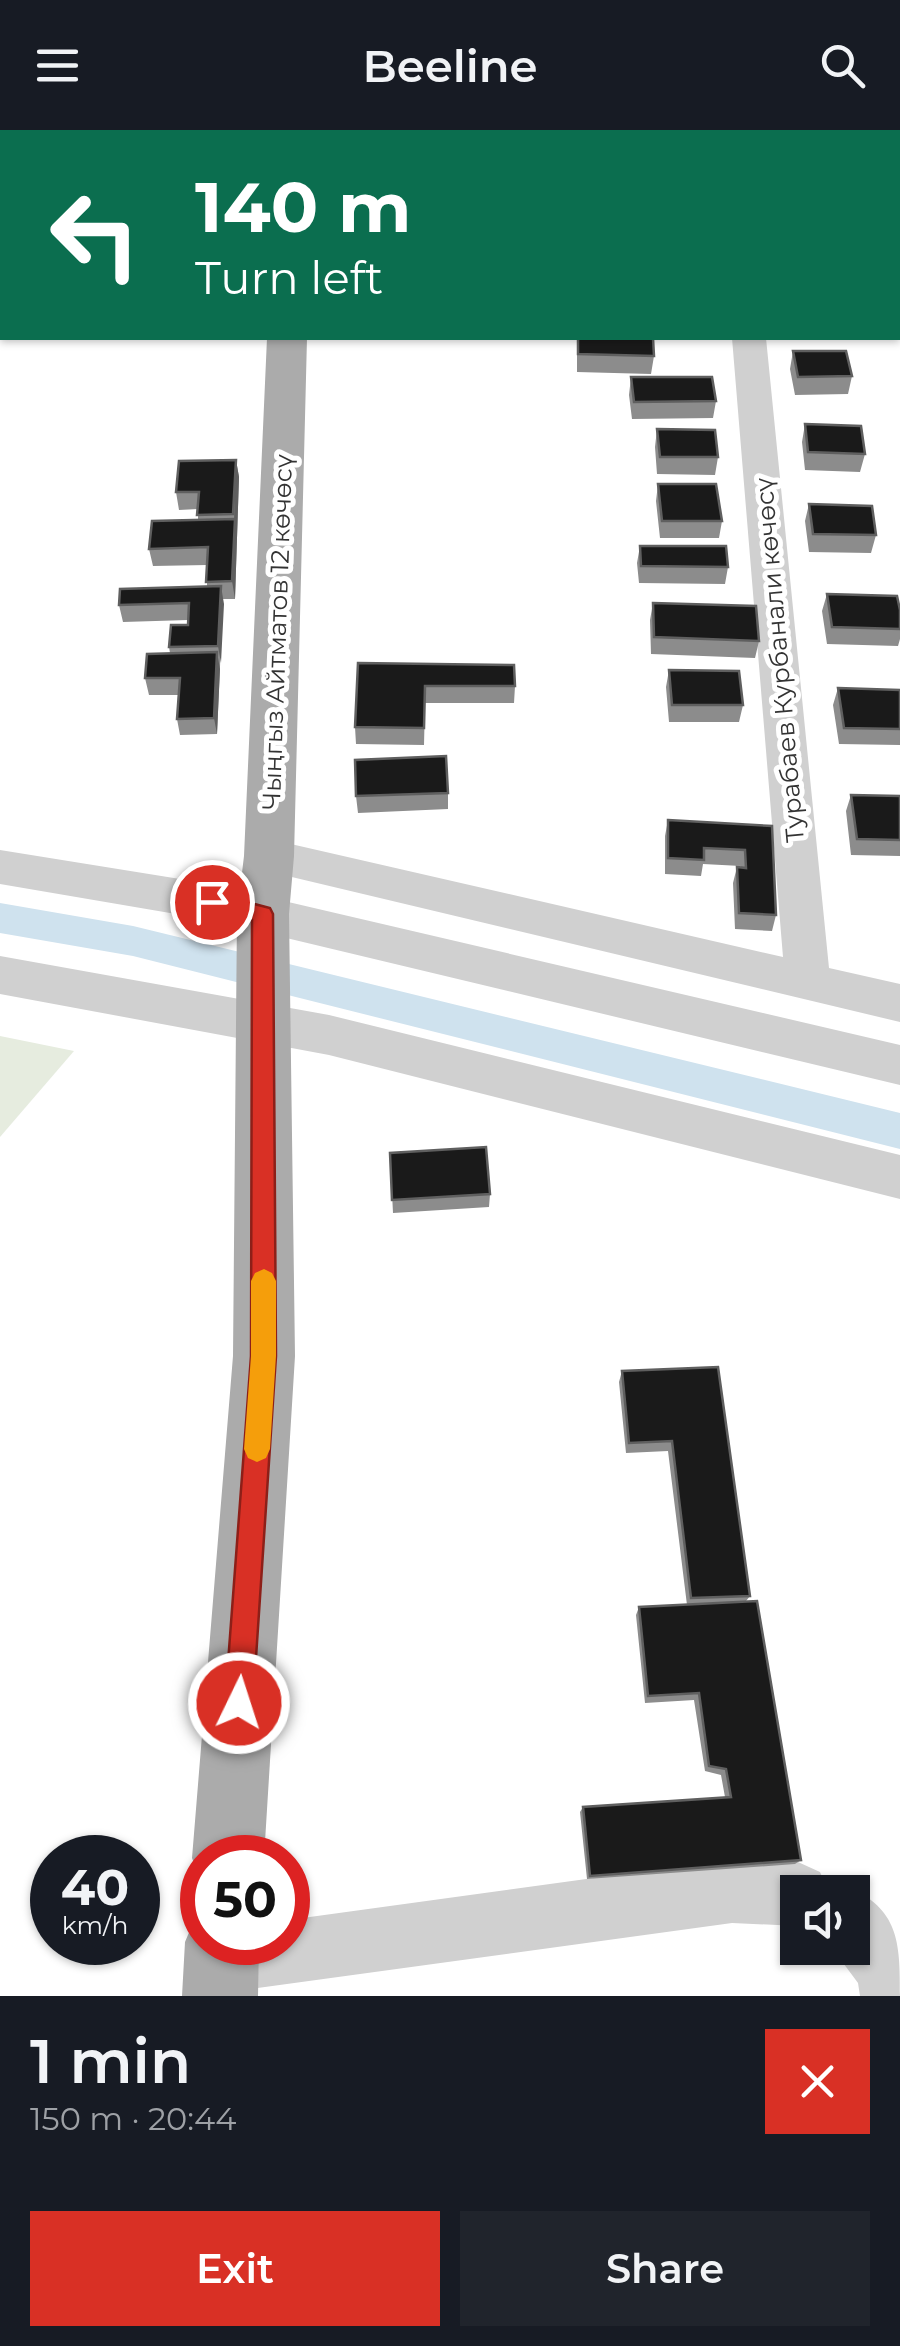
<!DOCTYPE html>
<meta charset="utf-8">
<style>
:root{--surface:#171b24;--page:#20242c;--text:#f1f3f6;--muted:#9ea1a6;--accent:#d93025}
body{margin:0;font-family:Montserrat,sans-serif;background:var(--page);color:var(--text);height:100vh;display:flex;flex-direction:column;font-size:38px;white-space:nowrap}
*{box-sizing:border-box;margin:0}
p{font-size:32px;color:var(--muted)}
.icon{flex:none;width:55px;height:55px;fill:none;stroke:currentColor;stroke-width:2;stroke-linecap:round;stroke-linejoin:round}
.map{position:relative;height:1866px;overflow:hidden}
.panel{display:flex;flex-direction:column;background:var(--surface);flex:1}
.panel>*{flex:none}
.guide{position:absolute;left:0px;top:0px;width:900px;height:210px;box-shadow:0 2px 8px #0004;background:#0b6e4f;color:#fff;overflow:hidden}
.controls{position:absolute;left:780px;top:1745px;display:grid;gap:20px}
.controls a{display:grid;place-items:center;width:90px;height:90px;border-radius:0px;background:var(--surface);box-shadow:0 2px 8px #0004;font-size:50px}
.speed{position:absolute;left:30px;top:1705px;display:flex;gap:20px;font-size:50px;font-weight:700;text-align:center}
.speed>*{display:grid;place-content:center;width:130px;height:130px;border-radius:50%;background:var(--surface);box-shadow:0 2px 8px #0004;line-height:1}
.speed small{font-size:25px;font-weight:400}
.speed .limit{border:15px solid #d22;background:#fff;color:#111}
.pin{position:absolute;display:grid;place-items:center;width:85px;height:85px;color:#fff;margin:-42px;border:5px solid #fff;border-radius:50%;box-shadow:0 2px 10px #0007}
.me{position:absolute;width:110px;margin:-55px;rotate:4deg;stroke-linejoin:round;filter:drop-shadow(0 0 8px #0008)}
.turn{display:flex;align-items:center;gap:35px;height:210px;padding:0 30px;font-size:45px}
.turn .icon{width:130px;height:130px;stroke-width:2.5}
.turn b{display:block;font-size:70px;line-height:85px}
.round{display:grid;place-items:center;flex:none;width:105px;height:105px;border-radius:0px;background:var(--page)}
.headline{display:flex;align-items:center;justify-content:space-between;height:170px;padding:0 30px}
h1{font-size:60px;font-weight:600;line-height:75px}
.button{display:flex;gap:20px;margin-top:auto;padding:20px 30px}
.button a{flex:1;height:115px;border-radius:0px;background:var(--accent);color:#fff;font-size:40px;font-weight:600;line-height:115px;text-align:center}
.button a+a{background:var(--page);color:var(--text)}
header{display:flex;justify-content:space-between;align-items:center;height:130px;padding:0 30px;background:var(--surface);font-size:45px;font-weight:600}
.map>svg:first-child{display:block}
.green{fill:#e6ecdf}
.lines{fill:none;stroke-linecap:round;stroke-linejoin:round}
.canal{fill:#cfe2ee;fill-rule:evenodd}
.minor{fill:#d0d0d0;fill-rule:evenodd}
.major{fill:#ababab;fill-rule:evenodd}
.wall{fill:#8c8c8c}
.shaded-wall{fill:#5f5f5f}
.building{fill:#1a1a1a;stroke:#5f5f5f;stroke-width:2.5}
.route{fill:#d93025;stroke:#8d1f18;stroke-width:2.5}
.slow{fill:#f59e0b}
.labels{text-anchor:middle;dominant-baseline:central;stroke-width:10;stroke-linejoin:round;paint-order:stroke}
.street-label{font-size:25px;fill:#333;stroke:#fff}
</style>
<header><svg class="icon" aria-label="menu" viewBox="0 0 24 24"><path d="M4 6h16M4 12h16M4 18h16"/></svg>Beeline<svg class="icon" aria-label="search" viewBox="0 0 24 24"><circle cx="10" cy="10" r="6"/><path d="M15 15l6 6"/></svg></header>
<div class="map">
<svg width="900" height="1866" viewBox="0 0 900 1866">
<rect width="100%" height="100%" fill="#fff"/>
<path class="green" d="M0 906 74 921 0 1007Z"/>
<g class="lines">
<path class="canal" d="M0 773 133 796 900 983V1019L133 826 0 803Z"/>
<path class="minor" d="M717 0H747V2H717Z
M898 85H900V103H898Z
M0 171H2V191H0Z
M732 208H766L829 838 900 854V892L254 738 247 726 254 714 269 709 783 827Z
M0 720 211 754 900 915V955L211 790 0 754Z
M0 826 329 885 900 1025V1069L329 925 0 864Z
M732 1729 798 1732 820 1742 829 1762H798V1796L732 1793 221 1863 198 1854 189 1831 202 1806V1812H288V1790Z
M852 1759C900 1781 900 1816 900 1866H860L858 1853 832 1818H852V1762H844Z"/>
<path class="major" d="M296 0H330V2H296Z
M267 208H307L294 726 289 784 295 1226 264 1728H202V1754L192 1728 233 1226 237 784 244 726Z
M202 1783V1812H259L258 1866H182L185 1812 196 1786Z"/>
</g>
<path class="wall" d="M352 0H404V2H352Z
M658 0H717V2H658Z
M577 208H653L654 226 651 244 577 242Z
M793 221 852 246 848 264 795 265 790 239Z
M631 247 716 271 713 288 632 289 629 265Z
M805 294 865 324 860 342 805 340 802 312Z
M657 299 718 327 715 345 657 344 655 317Z
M236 330 239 347 235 469H223L217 604 180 605 177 589 178 565H149L145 548 170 523 169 517 188 495V490L123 492 119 475 207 457V435L153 436 149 419 198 390V379L179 380 176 362Z
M658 354 722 391 719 408H660L656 371Z
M809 374 876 405 871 423 809 422 805 391Z
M640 416 728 437 725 454 639 453 637 433Z
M827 464 900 480V509L898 516 827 514 822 481Z
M653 473 759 511 755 528 651 524 650 490Z
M358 533 515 556 514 573H425L424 615 356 614 355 597Z
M669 540 743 575 739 592H669L666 557Z
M838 558 900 560V615L839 614 833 575Z
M448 663V679L358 683 356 666Z
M851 665 900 666V726L851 725 846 681Z
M668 690 772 696 776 785 772 801 735 799 733 753 737 737 741 738V736L703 734 701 746 665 744V706Z
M390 1023 490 1064 489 1077 393 1083Z
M718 1237 750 1466 746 1471 801 1730 795 1734 587 1749 580 1682 583 1677 725 1667 721 1645 705 1641 694 1570 645 1573 636 1485 639 1477 687 1475 668 1321 626 1323 619 1252 622 1241Z"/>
<path class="shaded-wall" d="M236 330 239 347 235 469 232 451Z
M221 456 224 474 221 533 218 516Z
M217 522 220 539 217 604 214 588Z"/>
<path class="building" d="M417 0H463V2Z
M508 0H591V2H508Z
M696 0H717V2H696Z
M768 0H804V2H768Z
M578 208H653L654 226 578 224Z
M793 221H846L852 246 798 247Z
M631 247H712L716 271 634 272Z
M805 294 861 296 865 324 808 322Z
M657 299 715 300 718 327H660Z
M236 330 233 384 197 385 199 362H176L179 331Z
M658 354H716L722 391H662Z
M809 374 872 376 876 405 813 404Z
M235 389 232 451 206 452 208 417 149 419 152 391Z
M640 416H726L728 437 641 436Z
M221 456 218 516 169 517 171 495H188L189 473 119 475 120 459Z
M827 464 897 466 900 480V499L832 497Z
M653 473 756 476 759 511 654 507Z
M217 522 214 588 177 589 180 548H145L147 524Z
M358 533 514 535 515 556H425L424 598 355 597Z
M669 540 739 541 743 575H672Z
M838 558 900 560V599L844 598Z
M446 626 448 663 356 666 355 630Z
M851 665 900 666V710L857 709Z
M668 690 772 696 776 785 739 783 737 737 746 738 745 720 704 718V730L668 728Z
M486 1017 490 1064 392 1070 390 1023Z
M718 1237 750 1466 691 1468 672 1311 629 1313 622 1241Z
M757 1471 801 1730 590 1746 583 1677 731 1667 726 1639 709 1636 699 1563 648 1566 639 1477Z"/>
<path class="route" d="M212 763 270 778 273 784 276 1226 253 1573 249 1583 239 1588 229 1583 225 1573 251 1226 252 790 204 777 201 772Z"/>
<path class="slow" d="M264 1139 272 1143 276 1151V1226L270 1319 266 1328 257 1332 248 1328 244 1319 251 1226V1151L255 1143Z"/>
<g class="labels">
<g class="street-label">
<text transform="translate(277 502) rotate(-88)">Чыңгыз Айтматов 12 көчөсү</text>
<text transform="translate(779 530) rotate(-95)">Турабаев Курбанали көчөсү</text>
</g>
</g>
</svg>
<div class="controls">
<a><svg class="icon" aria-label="sound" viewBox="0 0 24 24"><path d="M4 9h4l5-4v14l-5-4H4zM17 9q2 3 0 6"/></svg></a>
</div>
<div class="speed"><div>40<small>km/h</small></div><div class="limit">50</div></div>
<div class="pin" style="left:212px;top:772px;background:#d93025"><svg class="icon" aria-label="arrive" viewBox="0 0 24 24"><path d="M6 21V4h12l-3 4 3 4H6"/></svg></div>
<svg class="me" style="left:239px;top:1573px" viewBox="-20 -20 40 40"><circle r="17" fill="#d93025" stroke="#fff" stroke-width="3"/><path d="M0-11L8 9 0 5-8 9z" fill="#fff"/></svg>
<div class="guide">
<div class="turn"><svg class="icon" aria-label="left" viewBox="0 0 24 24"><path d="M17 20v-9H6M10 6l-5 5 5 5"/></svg><div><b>140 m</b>Turn left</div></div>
</div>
</div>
<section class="panel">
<div class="headline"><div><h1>1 min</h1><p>150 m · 20:44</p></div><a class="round" style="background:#d93025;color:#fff"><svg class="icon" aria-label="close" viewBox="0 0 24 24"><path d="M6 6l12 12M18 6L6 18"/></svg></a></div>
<div class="button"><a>Exit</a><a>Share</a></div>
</section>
